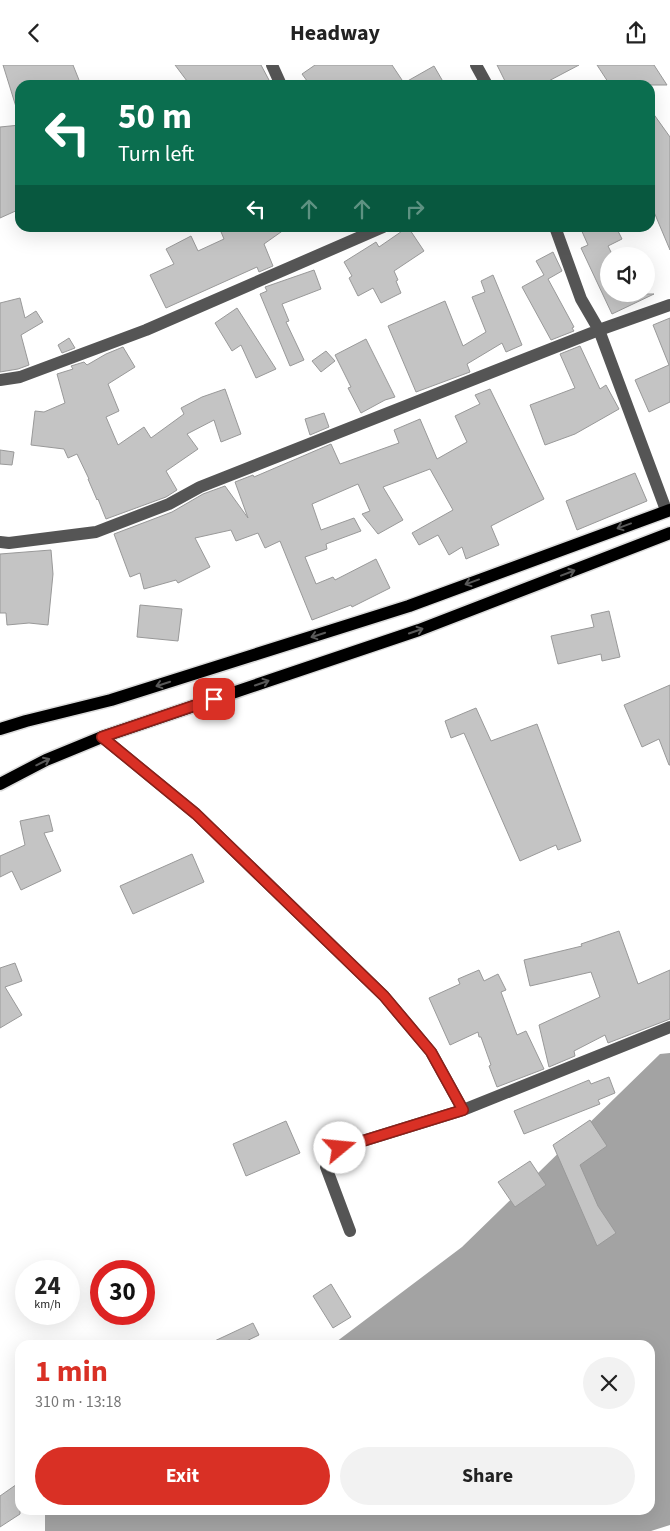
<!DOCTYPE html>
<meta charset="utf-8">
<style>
:root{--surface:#fff;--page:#f2f2f2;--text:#222;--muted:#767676;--accent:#d93025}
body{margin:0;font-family:"Source Sans 3",sans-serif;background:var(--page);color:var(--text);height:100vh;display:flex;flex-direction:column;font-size:19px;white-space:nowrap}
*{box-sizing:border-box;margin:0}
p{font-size:16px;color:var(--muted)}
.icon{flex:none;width:28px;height:28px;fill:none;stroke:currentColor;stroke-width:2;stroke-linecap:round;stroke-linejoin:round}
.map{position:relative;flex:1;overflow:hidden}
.details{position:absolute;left:15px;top:1275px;width:640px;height:175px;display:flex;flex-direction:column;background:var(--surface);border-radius:15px;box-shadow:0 5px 20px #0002}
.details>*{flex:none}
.guide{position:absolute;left:15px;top:15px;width:640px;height:152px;border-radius:15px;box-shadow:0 5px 20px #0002;background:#0b6e4f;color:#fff;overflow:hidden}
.tools{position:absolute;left:600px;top:182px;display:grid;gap:10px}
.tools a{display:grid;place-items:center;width:55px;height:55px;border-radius:50%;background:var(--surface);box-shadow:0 5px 20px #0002;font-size:25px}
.speed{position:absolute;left:15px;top:1195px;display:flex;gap:10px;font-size:25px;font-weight:700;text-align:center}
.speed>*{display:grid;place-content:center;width:65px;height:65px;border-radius:50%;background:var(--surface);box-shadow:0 5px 20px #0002;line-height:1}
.speed small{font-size:12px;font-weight:400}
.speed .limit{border:8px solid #d22;background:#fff;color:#111}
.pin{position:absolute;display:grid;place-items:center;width:42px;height:42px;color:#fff;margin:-21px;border-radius:10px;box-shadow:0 2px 8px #0006}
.me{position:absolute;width:55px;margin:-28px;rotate:73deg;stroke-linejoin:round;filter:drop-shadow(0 0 4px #0008)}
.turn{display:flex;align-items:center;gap:18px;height:105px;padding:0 20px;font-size:22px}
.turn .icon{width:65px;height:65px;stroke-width:2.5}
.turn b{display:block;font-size:35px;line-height:42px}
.lanes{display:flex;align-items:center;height:48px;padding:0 20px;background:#0003;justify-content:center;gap:25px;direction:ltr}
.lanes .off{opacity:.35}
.round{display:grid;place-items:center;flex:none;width:52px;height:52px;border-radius:26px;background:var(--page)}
.head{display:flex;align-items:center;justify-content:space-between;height:85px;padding:0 20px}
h1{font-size:30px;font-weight:700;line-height:38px;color:var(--accent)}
.primary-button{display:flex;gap:10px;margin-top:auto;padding:10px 20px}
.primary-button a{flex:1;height:58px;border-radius:30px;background:var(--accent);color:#fff;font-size:20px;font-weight:700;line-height:58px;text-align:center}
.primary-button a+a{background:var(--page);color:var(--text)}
header{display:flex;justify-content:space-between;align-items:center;height:65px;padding:0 20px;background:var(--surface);font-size:22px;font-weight:700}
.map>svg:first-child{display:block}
.water{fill:#a3a3a3}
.building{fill:#c4c4c4;stroke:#999}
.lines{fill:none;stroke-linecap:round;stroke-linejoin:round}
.major-casing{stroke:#dbdbdb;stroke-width:15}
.minor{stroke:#555;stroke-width:12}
.major{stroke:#000;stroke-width:12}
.oneway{stroke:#595959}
.route-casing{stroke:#8d1f18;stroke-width:12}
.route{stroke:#d93025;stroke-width:9}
</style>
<header><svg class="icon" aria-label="back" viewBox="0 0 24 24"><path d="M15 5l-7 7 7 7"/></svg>Headway<svg class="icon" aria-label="share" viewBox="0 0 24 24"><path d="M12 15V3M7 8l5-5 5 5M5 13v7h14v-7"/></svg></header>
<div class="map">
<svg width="670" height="1466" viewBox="0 0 670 1466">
<rect width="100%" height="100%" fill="#fff"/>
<path class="water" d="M670 988V1460L651 1466H45V1445H650V1280H332L462 1182 660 989Z"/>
<path class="building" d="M3 0H73L81 20H20V45H17Z
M175 0H261L269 15 261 20H190Z
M315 0H392L404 18 434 1 445 20H310L302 9Z
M497 0H579L541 20H507Z
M597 0H654L667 20H610Z
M650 44 670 72V185L654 147 650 148Z
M20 60V144L0 153V62Z
M219 162H288L264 179 273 201 259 207 257 202 166 243 150 210 174 199 166 184 191 171 198 186 224 174Z
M408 162 424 186 394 206 398 215 396 216 401 228 381 238 373 223 358 231 349 213 352 211 344 197 376 177 379 182Z
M580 162H616L622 174 608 181 613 191H609V229H654L612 249 581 183 588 180Z
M553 187 562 206 548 214 574 262 572 263 574 266 551 275 522 222 544 210 536 196Z
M314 205 321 224 282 239 289 256 286 257 304 295 290 301 260 229 267 226 265 222Z
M493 210 522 280 506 287 502 278 467 299 470 307 416 327 388 261 445 236 463 281 486 267 472 232 485 227 481 216Z
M20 233 25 253 36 246 43 257 21 270 29 300 18 304 0 307V238Z
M237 243 276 304 256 313 241 280 232 286 215 258Z
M670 253V337L649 347 635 315 669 300 653 260Z
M69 273 75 283 62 288 58 280Z
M366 274 395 332 385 335 361 348 348 323 351 322 335 290Z
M580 281 600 324 606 320 619 344 575 369 545 380 530 340 575 323 560 289Z
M123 282 135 302 108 319 119 346 106 352 118 380 144 362 151 373 184 349 181 343 202 332 225 324 241 369 221 377 214 355 187 369 198 384 166 406 177 425 166 432 106 454 98 434 97 435 88 414H89L77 389 68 393 64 384 31 380 35 346 44 347 65 338 57 309 73 304 71 301 84 297 87 300 106 289Z
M326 286 335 296 321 307 312 296Z
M490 324 544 434 491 461 499 480 466 494 462 482 449 490 438 470 419 480 412 468 453 445 430 404 383 422 403 455 378 469 362 449 370 446 358 419 312 439 321 465 354 453 361 466 326 479 327 484 305 492 316 519 333 512 335 515 376 494 390 523 352 542 351 540 312 555 280 476 265 483 258 468 236 476 231 465 195 473 210 502 178 518 176 515 144 524 140 508 130 512 114 469 172 447 203 429 225 421 248 453 235 417 253 410 254 412 331 379 340 399 399 378 394 365 420 354 437 394 467 377 455 351 480 339 475 330Z
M324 348 329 362 310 370 305 354Z
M0 385 14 387 12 400 0 399Z
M635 408 647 436 577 465 566 436Z
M51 485 53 509 48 560 29 558 7 560 6 548H0V489Z
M140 540 182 544 178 576 137 572Z
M609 546 620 592 602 596 601 589 558 599 551 571 594 562 591 550Z
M670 620V700H669L659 674 642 682 624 640Z
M476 643 491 676 537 659 581 776 558 785 556 780 520 796 464 668 451 673 445 656Z
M49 750 53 766 44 768 61 806 21 825 12 806 0 812V791L25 780 20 756Z
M192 789 204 817 133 849 120 821Z
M619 866 638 919 670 905V954L608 978 605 970 574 986 575 991 549 1002 539 960 600 932 591 907 530 921 524 895 582 881 581 879Z
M15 898 22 916 5 922 22 950 0 963V903Z
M479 905 484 916 498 909 506 925 501 927 517 970 526 966 544 1004 497 1022 489 1001 491 1000 481 972H479L478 967 450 980 429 933 460 919 458 914Z
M609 1012 615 1028 598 1035 600 1039 524 1069 514 1046 589 1015 591 1019Z
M590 1055 607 1081 580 1100 598 1141 616 1168 597 1181 553 1080Z
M286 1056 300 1088 246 1111 233 1079Z
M530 1096 546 1120 515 1142 498 1117Z
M331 1219 351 1252 333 1263 313 1231Z
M253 1258 259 1270 238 1280H206Z
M20 1417V1449L0 1462V1431Z"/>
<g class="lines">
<defs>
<path id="major" d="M0 664 26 656 111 635 409 541 670 445
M0 719 46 695 102 672 419 565 670 468"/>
</defs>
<use href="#major" class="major-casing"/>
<path class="minor" d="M272 0 281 20
M476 0 487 20
M555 162 581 234 599 265 666 445
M0 315 20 312 146 265 383 162
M0 477 9 478 96 467 169 439 200 422 599 265 670 240
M102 672 196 749 384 931 431 987 463 1045
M350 1166 326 1102 329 1089 340 1083 463 1045 670 962"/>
<use href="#major" class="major"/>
</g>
<defs><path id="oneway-shaft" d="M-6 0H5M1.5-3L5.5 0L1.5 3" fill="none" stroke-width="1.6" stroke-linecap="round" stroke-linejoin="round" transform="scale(1.25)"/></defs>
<g class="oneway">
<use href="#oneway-shaft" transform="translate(624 461) rotate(160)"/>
<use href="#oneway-shaft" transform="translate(568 508) rotate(-21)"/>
<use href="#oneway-shaft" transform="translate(472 517) rotate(160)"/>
<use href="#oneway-shaft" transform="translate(416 566) rotate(-19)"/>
<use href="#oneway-shaft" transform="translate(318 570) rotate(162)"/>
<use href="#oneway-shaft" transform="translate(262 618) rotate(-19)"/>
<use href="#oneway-shaft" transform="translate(163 619) rotate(162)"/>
<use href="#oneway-shaft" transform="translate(43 697) rotate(-26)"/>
</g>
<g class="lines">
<defs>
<path id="route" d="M214 634 102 672 196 749 384 931 431 987 463 1045 340 1083"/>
</defs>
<use href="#route" class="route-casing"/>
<use href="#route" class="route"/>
</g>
</svg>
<div class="tools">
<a><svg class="icon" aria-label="sound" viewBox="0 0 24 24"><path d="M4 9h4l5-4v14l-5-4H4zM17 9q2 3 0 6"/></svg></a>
</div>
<div class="speed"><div>24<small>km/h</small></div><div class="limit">30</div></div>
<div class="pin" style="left:214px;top:634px;background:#d93025"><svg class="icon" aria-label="arrive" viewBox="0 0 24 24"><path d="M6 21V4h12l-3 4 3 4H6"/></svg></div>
<svg class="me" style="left:340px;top:1083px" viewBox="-20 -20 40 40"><circle r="19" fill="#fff"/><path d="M0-13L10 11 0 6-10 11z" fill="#d93025"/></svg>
<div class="guide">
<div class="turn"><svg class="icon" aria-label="left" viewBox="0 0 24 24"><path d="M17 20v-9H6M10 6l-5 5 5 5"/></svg><div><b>50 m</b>Turn left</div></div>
<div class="lanes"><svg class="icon" aria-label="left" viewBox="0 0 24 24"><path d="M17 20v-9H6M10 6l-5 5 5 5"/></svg><svg class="icon off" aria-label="ahead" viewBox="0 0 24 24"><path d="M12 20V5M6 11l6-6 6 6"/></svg><svg class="icon off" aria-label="ahead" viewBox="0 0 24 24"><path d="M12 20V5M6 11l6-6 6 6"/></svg><svg class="icon off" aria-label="right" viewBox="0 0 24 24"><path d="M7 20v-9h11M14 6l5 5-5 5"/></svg></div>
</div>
<section class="details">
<div class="head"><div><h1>1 min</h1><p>310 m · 13:18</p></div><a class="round"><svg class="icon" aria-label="close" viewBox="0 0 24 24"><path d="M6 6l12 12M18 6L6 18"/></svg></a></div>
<div class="primary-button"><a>Exit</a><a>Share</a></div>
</section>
</div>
